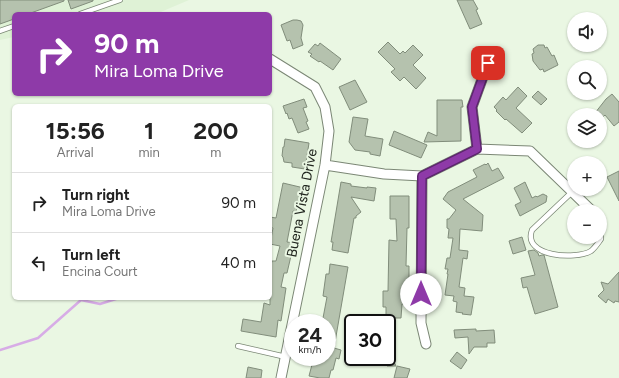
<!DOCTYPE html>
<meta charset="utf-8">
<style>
:root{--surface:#fff;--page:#f6f6f6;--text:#222;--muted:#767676;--line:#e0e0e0}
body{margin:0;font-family:Figtree,sans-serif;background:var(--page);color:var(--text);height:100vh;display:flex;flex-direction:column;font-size:15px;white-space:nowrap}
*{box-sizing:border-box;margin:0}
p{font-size:13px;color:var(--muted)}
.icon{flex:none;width:22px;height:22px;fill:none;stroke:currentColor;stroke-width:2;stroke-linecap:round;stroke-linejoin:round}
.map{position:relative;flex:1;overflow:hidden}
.details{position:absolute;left:12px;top:104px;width:260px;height:196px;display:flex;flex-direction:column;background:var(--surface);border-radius:6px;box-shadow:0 1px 3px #0004}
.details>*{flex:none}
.guide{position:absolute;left:12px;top:12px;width:260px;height:84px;border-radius:6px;box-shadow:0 1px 3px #0004;background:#8e3aa8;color:#fff;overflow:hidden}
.controls{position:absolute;left:567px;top:12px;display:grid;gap:8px}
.controls a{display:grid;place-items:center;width:40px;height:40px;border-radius:50%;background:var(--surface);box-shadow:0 1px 3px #0004;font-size:20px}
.speed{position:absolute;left:284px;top:314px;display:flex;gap:8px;font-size:20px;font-weight:700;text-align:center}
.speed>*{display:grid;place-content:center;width:52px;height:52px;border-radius:50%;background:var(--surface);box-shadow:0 1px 3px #0004;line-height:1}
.speed small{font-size:10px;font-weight:400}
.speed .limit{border:2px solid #111;border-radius:6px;background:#fff;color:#111}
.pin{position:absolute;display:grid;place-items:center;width:34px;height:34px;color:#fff;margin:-17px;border-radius:8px;box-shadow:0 2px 6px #0006}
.me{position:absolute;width:44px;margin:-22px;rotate:0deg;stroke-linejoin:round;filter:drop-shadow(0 0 3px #0008)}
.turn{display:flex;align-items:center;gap:14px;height:84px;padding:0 16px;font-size:18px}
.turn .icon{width:52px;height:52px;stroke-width:2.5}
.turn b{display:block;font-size:28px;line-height:34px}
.eta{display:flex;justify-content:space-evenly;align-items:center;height:68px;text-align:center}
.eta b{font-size:24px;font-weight:700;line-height:28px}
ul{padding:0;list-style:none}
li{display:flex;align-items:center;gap:12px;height:60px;padding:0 16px;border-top:1px solid var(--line)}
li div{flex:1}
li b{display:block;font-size:15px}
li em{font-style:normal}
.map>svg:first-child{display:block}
.built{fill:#dff2d6}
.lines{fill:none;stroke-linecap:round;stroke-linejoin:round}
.stream{stroke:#d7ace6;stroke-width:2.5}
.building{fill:#b5c2ae;stroke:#818d7b}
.lane-casing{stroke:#7b8775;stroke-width:6}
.street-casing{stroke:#7b8775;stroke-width:11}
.lane{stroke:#fff;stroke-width:4.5}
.street{stroke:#fff;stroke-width:9}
.route-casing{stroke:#5c266d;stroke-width:10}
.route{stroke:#8e3aa8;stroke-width:7}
.labels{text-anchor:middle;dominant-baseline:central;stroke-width:4;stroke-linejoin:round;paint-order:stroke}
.street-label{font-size:14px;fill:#21261f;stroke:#eaf7e3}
</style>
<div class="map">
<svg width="619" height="378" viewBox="0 0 619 378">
<rect width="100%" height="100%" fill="#eaf7e3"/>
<path class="built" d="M0 0H189L156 14H14V37L0 40Z"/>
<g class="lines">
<path class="stream" d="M81 300 100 304 119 298
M0 350 38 338 81 300 80 298"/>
</g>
<path class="building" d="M0 0H64V1L28 14H14V19L0 24Z
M68 0H93V1L71 9Z
M457 0H473L478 9 476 10 482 24 470 29Z
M293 20H297L301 21 303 25 301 38 303 45 293 49 290 40 287 41 281 25Z
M388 42 400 54 403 51 405 53 413 45 423 55 413 65 426 78 416 89 404 77 400 81 391 72 395 69 378 52Z
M320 43 341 59 333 70 320 61 319 62 310 56 312 54 308 52 315 44 318 46Z
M538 45H544L545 48 547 47 552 56 554 55 558 65 544 72 543 69 540 70 533 61 532 54 534 53 533 49Z
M355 80 367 102 350 110 339 87Z
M518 87 527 96 516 108 532 123 522 133 506 119 505 120 496 111 497 110 494 107 503 97 506 100Z
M538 91 547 99 541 105 532 97Z
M612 94 619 102V122L614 126 605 115 602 118 600 116V115H598L595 113 606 99Z
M304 99 307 107 303 108 308 121 306 122 309 129 298 133 292 118 289 119 287 113 286 114 283 106Z
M437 100H462L463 107H461V141L424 142 428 132 437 136Z
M353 117 368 119 365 136 383 139 380 156 370 154V152L355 150 349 142Z
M394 131 427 145 421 158 389 145Z
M285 139 309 143 305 169 292 167V163L284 162 283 157 282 156 283 147H284Z
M488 163 492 171 498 168 504 178 463 199 483 215 482 231 460 229 459 250 468 251 467 259 463 258 459 287 465 288 464 296 474 297 471 315 462 314 463 313 456 312 457 302 453 301 454 296 445 295 448 274H447L448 269H445L447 258H450L453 238H448L449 229 447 228V219H449L456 210 443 199 448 192 477 177 473 170 485 164 486 165Z
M619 171V201L607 177Z
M341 182 351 184V186L367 188V187L376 188 374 201 351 197 361 212 356 216V218H354L348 253 332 250 333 242H331Z
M525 182 532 198 536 196 537 197 543 194 547 196 546 202 520 216 515 205 521 202 514 188Z
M283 183 304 188 301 203 298 202 296 212 293 211 287 242 294 243 287 273H284L281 287 286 288 281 321 278 320 276 337 241 331 243 319 261 322 264 303 270 305V270L272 261H276L280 246 270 244 273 228 270 227V217L276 218Z
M390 196H409V228H407L406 266H409V281H406V304H402L401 318H386V307H383V291H388L389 240 397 241 396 219H390Z
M522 237 526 250 513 254 509 241Z
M534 250 538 253 539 256 542 255H544L558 307 535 314 527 287 523 288 521 278 535 275 528 251Z
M330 264 348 267 334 348 341 350 339 359 336 358 333 370H331L329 378H320L309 376 314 357H327V323H324L325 319 323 318 327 297 323 296 326 274H329Z
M619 272V302L615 301 614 303 608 299 606 303 598 296 604 290 601 282 608 284Z
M476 329V331L494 330 495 343H487V347H474L469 354 468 337 455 338 454 330Z
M387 347 396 366H387Z
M457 352 467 360 461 369 450 361Z
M397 366 410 369 407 378H394Z
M248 367 262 370 261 378H246Z"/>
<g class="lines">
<defs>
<path id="lane" d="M80 14 120 0
M0 31 14 26
M572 192 532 230C522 257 576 260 591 251 595 248 598 243 601 239L600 230
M238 346 286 357"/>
<path id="street" d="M270 59 315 87 325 107 329 131 325 165 281 378
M477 149 472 107 488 63
M325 165 384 174 422 176 477 149 530 151 592 211
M422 176 421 323 426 344"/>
</defs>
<use href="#lane" class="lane-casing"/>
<use href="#street" class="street-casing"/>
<use href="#lane" class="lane"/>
<use href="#street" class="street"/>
</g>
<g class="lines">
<defs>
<path id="route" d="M421 294 422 176 477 149 472 107 488 63"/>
</defs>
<use href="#route" class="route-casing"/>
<use href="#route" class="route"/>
</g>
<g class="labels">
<g class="street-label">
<text transform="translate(302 203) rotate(-79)">Buena Vista Drive</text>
</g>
</g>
</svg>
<div class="controls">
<a><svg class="icon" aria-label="sound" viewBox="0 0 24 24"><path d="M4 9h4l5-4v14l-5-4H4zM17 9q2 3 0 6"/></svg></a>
<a><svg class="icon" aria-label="search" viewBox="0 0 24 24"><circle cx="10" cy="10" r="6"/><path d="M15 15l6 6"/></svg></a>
<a><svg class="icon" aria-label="layers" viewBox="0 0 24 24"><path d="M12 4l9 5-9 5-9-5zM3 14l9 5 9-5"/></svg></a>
<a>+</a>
<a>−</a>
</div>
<div class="speed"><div>24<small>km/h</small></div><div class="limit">30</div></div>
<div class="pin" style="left:488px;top:63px;background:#d93025"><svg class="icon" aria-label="arrive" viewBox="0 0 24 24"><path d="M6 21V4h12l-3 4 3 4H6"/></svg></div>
<svg class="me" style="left:421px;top:294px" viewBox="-20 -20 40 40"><circle r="19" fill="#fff"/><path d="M0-13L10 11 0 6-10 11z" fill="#8e3aa8"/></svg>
<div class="guide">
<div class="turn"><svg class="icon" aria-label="right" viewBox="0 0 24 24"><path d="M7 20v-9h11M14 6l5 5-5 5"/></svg><div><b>90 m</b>Mira Loma Drive</div></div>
</div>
<section class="details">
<div class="eta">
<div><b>15:56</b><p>Arrival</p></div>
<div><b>1</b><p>min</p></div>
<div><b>200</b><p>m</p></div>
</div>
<ul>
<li><svg class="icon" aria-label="right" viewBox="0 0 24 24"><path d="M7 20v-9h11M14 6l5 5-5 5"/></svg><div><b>Turn right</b><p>Mira Loma Drive</p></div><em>90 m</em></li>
<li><svg class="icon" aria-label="left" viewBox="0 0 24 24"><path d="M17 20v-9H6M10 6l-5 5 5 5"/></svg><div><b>Turn left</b><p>Encina Court</p></div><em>40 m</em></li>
</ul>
</section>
</div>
